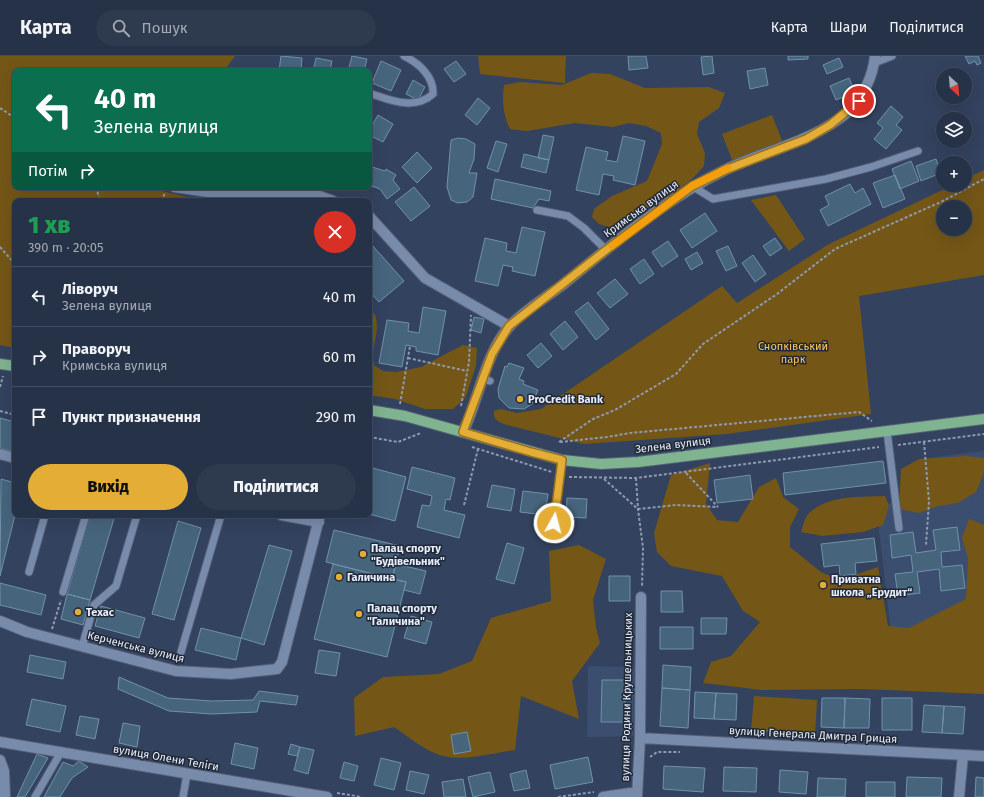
<!DOCTYPE html>
<html lang="uk">
<meta charset="utf-8">
<style>
:root{--surface:#263247;--page:#2e3a4e;--text:#f1f3f6;--muted:#a4aab4;--line:#424d60;--accent:#e4ad35}
body{margin:0;font-family:"Fira Sans",sans-serif;background:var(--page);color:var(--text);height:100vh;display:flex;flex-direction:column;font-size:15px;white-space:nowrap}
*{box-sizing:border-box;margin:0}
p{font-size:13px;color:var(--muted)}
.icon{flex:none;width:22px;height:22px;fill:none;stroke:currentColor;stroke-width:2;stroke-linecap:round;stroke-linejoin:round}
.map{position:relative;flex:1;overflow:hidden}
.panel{position:absolute;left:12px;top:142px;width:360px;height:320px;display:flex;flex-direction:column;background:var(--surface);border-radius:8px;box-shadow:0 4px 16px #0002,0 0 0 1px var(--line)}
.panel>*{flex:none}
.hud{position:absolute;left:12px;top:12px;width:360px;height:122px;border-radius:8px;box-shadow:0 4px 16px #0002,0 0 0 1px var(--line);background:#0b6e4f;color:#fff;overflow:hidden}
.needle{width:26px;rotate:154deg}
.fabs{position:absolute;left:936px;top:12px;display:grid;gap:8px}
.fabs a{display:grid;place-items:center;width:36px;height:36px;border-radius:50%;background:var(--surface);box-shadow:0 4px 16px #0002,0 0 0 1px var(--line);font-size:20px}
.pin{position:absolute;display:grid;place-items:center;width:34px;height:34px;color:#fff;margin:-17px;border:2px solid #fff;border-radius:50%;box-shadow:0 1px 4px #0007}
.me{position:absolute;width:44px;margin:-22px;rotate:7deg;stroke-linejoin:round;filter:drop-shadow(0 0 3px #0008)}
.turn{display:flex;align-items:center;gap:14px;height:84px;padding:0 16px;font-size:18px}
.turn .icon{width:52px;height:52px;stroke-width:2.5}
.turn b{display:block;font-size:28px;line-height:34px}
.then{display:flex;align-items:center;height:38px;padding:0 16px;background:#0003;gap:8px;font-size:15px}
.round{display:grid;place-items:center;flex:none;width:42px;height:42px;border-radius:21px;background:var(--page)}
.headline{display:flex;align-items:center;justify-content:space-between;height:68px;padding:0 16px}
h1{font-size:24px;font-weight:800;line-height:30px;color:#1e9e55}
.button{display:flex;gap:8px;margin-top:auto;padding:8px 16px}
.button a{flex:1;height:46px;border-radius:24px;background:var(--accent);color:#111;font-size:16px;font-weight:800;line-height:46px;text-align:center}
.button a+a{background:var(--page);color:var(--text)}
ul{padding:0;list-style:none}
li{display:flex;align-items:center;gap:12px;height:60px;padding:0 16px;border-top:1px solid var(--line)}
li div{flex:1}
li b{display:block;font-size:15px}
li em{font-style:normal}
header{display:flex;align-items:center;gap:24px;box-sizing:border-box;height:56px;padding:0 20px;background:var(--surface);border-bottom:1px solid var(--line)}
header strong{font-size:19px}
nav{display:flex;gap:22px;margin-inline-start:auto;font-size:14px}
.search{width:280px;height:36px;background:var(--page);display:flex;align-items:center;gap:10px;box-sizing:border-box;padding:0 14px;border-radius:22px;color:var(--muted);font-size:15px}
.map>svg:first-child{display:block}
.built{fill:#3b4e70}
.green{fill:#745717;fill-rule:evenodd}
.building{fill:#46657d;stroke:#7091ab}
.lines{fill:none;stroke-linecap:round;stroke-linejoin:round}
.lane-casing{stroke:#535f77;stroke-width:9}
.street-casing{stroke:#535f77;stroke-width:12}
.primary-casing{stroke:#535f77;stroke-width:12}
.path{stroke:#8f9ab0;stroke-width:2;stroke-dasharray:3 2;stroke-linecap:butt}
.lane{stroke:#798bab;stroke-width:7}
.street{stroke:#798bab;stroke-width:10}
.primary{stroke:#80b390;stroke-width:10}
.route-casing{stroke:#947022;stroke-width:10}
.route{stroke:#e4ad35;stroke-width:7}
.slow{stroke:#f59e0b;stroke-width:7}
.poi-dot{fill:#e4ad35;stroke:#212936;stroke-width:1.5}
.labels{text-anchor:middle;dominant-baseline:central;stroke-width:3;stroke-linejoin:round;paint-order:stroke}
.street-label{font-size:11px;fill:#e6eefd;stroke:#212936}
.park-label{font-size:11px;fill:#fcc65a;stroke:#212936}
.poi-label{font-size:11px;font-weight:bold;fill:#e6eefd;stroke:#212936;text-anchor:start}
</style>
<header>
<strong>Карта</strong>
<div class="search"><svg class="icon" aria-label="search" viewBox="0 0 24 24"><circle cx="10" cy="10" r="6"/><path d="M15 15l6 6"/></svg>Пошук</div>
<nav><a>Карта</a><a>Шари</a><a>Поділитися</a></nav>
</header>
<div class="map">
<svg width="984" height="741" viewBox="0 0 984 741">
<rect width="100%" height="100%" fill="#33425f"/>
<path class="built" d="M984 395V581L893 592 876 449 922 443 919 403Z
M588 610 634 611V680L587 681Z"/>
<path class="green" d="M0 0H235L224 15H15V131H144L205 145H15V292L0 289Z
M478 0H566L565 27 480 18Z
M591 17 610 18 645 32 709 31 725 37 719 52 699 66 697 78 705 97 704 110 693 122 671 139 613 172 599 168 592 161 594 153 612 140 647 125 662 88 661 77 646 70 629 67 613 71 575 67 527 75 510 73C503 59 502 45 504 29L520 26 562 29Z
M772 59 783 87 733 106 722 78Z
M984 114V219L859 240 871 358 727 378 584 388 507 369C500 366 492 364 494 355L501 353 517 357 541 353 722 230 737 247 829 188 953 129H965V123ZM943 151H965V173H943Z
M776 139 805 183 789 195 751 144Z
M369 256 375 258C381 277 370 291 374 309L383 315 396 316 421 311 463 289 477 292 476 310 466 340 464 343 453 353H425L395 343 369 339Z
M966 400 984 402V416L976 436 958 447 938 450 919 457 899 453 901 413 919 403Z
M710 407 706 448 717 464 738 466 759 431 776 422 783 441 799 453 790 471V491L821 516 840 524 878 511 888 570 909 572 966 543 968 502 962 482 969 463 984 469V638L863 633 762 634 703 627 711 606 731 600 760 566 743 555 722 520 671 510 657 496 654 477 671 419Z
M885 440 889 450 883 469 863 476 822 480 801 476C803 470 805 460 810 456 830 439 860 441 885 440Z
M579 489 606 503 593 544 596 572 600 587 572 625 579 663 521 640 515 694C494 697 469 704 448 701 428 698 409 681 394 671L355 680 354 642 383 621 439 618 472 605 491 562 551 545 549 495Z
M754 640 817 644 815 679 751 675Z"/>
<path class="building" d="M281 0 302 2 301 15H279Z
M352 0 367 3 364 15H348Z
M628 0H646L648 12 629 14Z
M712 0 714 17 703 19 701 1Z
M788 0H808V3L788 4Z
M965 0H978L981 7 977 9 975 5 969 8Z
M316 2 332 5 330 15H313Z
M839 2 843 11 827 18 823 9Z
M381 5 401 14 391 35 372 27Z
M456 5 466 18 454 26 444 13Z
M765 12 768 29 750 33 747 15Z
M849 22 855 36 836 44 830 30Z
M413 24 425 31 418 44 406 38Z
M948 41H962L954 48Z
M478 42 490 52 477 69 465 59Z
M891 50 903 61 896 69 902 74 886 93 874 83 883 72 877 67Z
M378 59 393 68 383 86 371 80 373 75 370 73Z
M543 79 554 81 549 104 538 102Z
M623 80 645 85 635 129 613 124 614 120 603 118 599 139 576 134 586 91 608 96 606 104 617 106Z
M458 82 466 83 475 88 474 103 469 117H477L473 141 467 146 458 147 451 144 447 131 451 84Z
M496 85 507 88 498 116 487 112Z
M417 96 432 112 417 127 402 111Z
M524 98 549 104 546 117 521 111Z
M936 103 941 117 921 125 916 110Z
M911 105 919 125 900 133 892 113Z
M369 110 385 115 386 113 396 119 393 124 400 133 387 143 380 133 369 129Z
M895 119 905 143 883 152 873 127Z
M495 123 551 135 549 145 539 143 533 152 491 143Z
M850 128 855 137 863 132 871 148 828 170 820 154 829 149 825 140Z
M414 131 430 150 411 165 395 146Z
M705 157 717 175 692 192 680 174Z
M522 171 545 176 535 220 512 215 513 211 503 209 498 230 475 225 485 182 507 187 506 195 516 197Z
M775 182 782 192 770 200 763 190Z
M668 185 678 200 662 211 652 196Z
M372 189 404 225 379 246 369 235V192Z
M728 190 737 210 726 215 716 195Z
M697 196 703 207 691 214 685 203Z
M753 199 766 218 755 226 742 207Z
M644 203 654 218 640 228 630 213Z
M615 223 628 238 610 252 597 237Z
M588 246 609 273 596 284 575 256Z
M423 251 446 255 438 299 416 295V291L406 289 402 311 379 307 387 264 409 267 408 275 419 277Z
M474 261 484 263 481 277 471 274Z
M565 265 578 281 563 294 550 278Z
M541 287 552 300 538 312 527 299Z
M509 307 524 312 519 323 524 325 523 328 538 334 532 348 524 353 509 352 499 342 498 333 505 310 507 311Z
M0 362 15 366V396L0 392Z
M883 405 886 427 785 439 783 417Z
M369 411 406 421 395 465 369 458Z
M412 411 455 422 450 444 446 443 444 454 465 459 459 482 417 471 422 449 430 450 432 440 407 433Z
M750 419 753 443 717 447 714 424Z
M1 423 15 427V459L0 520Z
M492 429 515 433 511 455 487 451Z
M523 435 548 438 545 459 520 456Z
M567 442 587 443 586 462 566 461Z
M90 459H115L90 544 67 538Z
M178 465 201 472 174 564 152 558Z
M957 471 960 494 941 496 942 511 962 509 965 532 941 535 939 513 917 516 920 537 898 540 895 518 913 516 911 499 892 502 890 479 913 476 916 497 936 494 933 474Z
M334 474 400 490 392 523 326 506Z
M874 482 877 505 855 507 856 518 840 520 839 509 824 511 821 488Z
M507 487 524 492 514 528 496 523Z
M269 489 292 495 264 589 241 582Z
M333 508 406 526 387 601 314 583Z
M396 508 426 515 420 538 404 534 406 526 392 523Z
M609 520H630V545H609Z
M0 527 46 539 41 559 0 549Z
M661 535H682L683 556H661Z
M67 538 90 544 83 569 61 563Z
M101 550 145 562 139 582 95 570Z
M411 560 432 566 426 588 404 582Z
M701 562H727L726 578H701Z
M660 571H693V593H660Z
M201 572 241 582 236 604 195 594Z
M319 594 340 597 336 620 315 617Z
M30 599 66 606 63 623 27 616Z
M663 609 691 611 690 634 662 632Z
M119 621 168 642 212 645 253 644 259 635 298 640 296 649 260 645 257 656 212 658 169 655 118 633Z
M602 624H626L624 666H601Z
M662 632 690 634 688 672 660 670Z
M695 636 716 637 714 663 694 662Z
M716 637 737 638 736 664 714 663Z
M822 642H845L844 672 821 671Z
M845 642 870 643 869 672H844Z
M882 642H912V674H882Z
M32 643 66 650 60 676 26 669Z
M924 649 944 650 942 677 922 676Z
M944 650 965 651 963 678 942 677Z
M80 660 99 663 95 683 76 679Z
M123 667 140 670 137 691 119 687Z
M467 676 471 695 454 698 451 679Z
M235 687 258 692 254 713 231 708Z
M291 688 300 691 297 700 288 698Z
M300 691 314 694 308 718 294 714Z
M37 698 48 702 25 741H17Z
M588 701 593 726 555 733 550 709Z
M381 702 401 707 394 734 374 729Z
M79 705 88 711 72 722 60 741H44L63 706 73 710Z
M344 706 358 710 354 725 340 722Z
M664 710 705 712 703 736 663 733Z
M724 711 757 712 756 736 723 735Z
M526 714 530 732 514 735 510 718Z
M780 714 808 716 806 738 779 736Z
M410 715 429 719 424 738 406 734Z
M490 716 495 736 473 741 468 721Z
M907 721 942 722 941 741H906Z
M976 721 984 722V741H975Z
M818 722 846 723 845 741H817Z
M463 723 466 741H444L442 726Z
M866 726H895V741H866Z"/>
<g class="lines">
<defs>
<path id="lane" d="M874 7 892 0
M369 37C390 44 414 55 433 38 434 21 419 7 404 0
M692 130 713 143 826 123 871 111 918 95
M537 154 568 160 584 172 606 194
M484 323 490 325
M887 375 899 472
M554 467 562 404
M29 516 45 459
M63 536 86 459
M82 591 94 549 116 530 137 459
M181 596 221 459
M35 741 61 696
M183 741 187 718"/>
<path id="street" d="M174 131 236 140 311 137 333 145
M369 160 425 222 509 270
M463 376C479 343 485 298 509 271 521 257 545 242 561 230 611 190 665 143 723 115 765 94 811 87 848 56 863 42 873 20 875 0
M0 398 15 402
M281 459 319 466
M0 565 27 576 176 615 231 618 277 613 282 606 320 459
M640 682 984 700
M0 686 327 741
M0 704 4 715 5 741
M603 741 637 736
M637 741 640 682 641 541
M959 741 963 699"/>
<path id="primary" d="M0 308 15 310
M369 354 405 360 562 404 601 408 638 406 984 363"/>
</defs>
<use href="#lane" class="lane-casing"/>
<use href="#street" class="street-casing"/>
<use href="#primary" class="primary-casing"/>
<path class="path" d="M0 52 15 62
M96 131 100 145
M161 145 165 137
M0 191 15 208
M408 302 467 315
M0 331 3 320
M400 348 410 290
M461 350 469 306 471 259
M0 355 15 359
M369 381 398 386 421 377
M559 386 593 363 615 354 676 318 703 288 777 238 835 193 943 145 984 123
M560 386 607 381 630 377 859 356 872 365
M924 386 929 445 926 489
M898 389 984 378
M472 391 552 416
M686 417 718 451
M569 421 636 422 879 391
M636 422 638 453 643 492 642 531
M604 423 638 453 676 449 718 451
M464 449 478 393
M52 573 61 544
M650 701 657 696H680
M337 737 362 741
M558 741 594 736"/>
<use href="#lane" class="lane"/>
<use href="#street" class="street"/>
<use href="#primary" class="primary"/>
</g>
<g class="lines">
<defs>
<path id="route" d="M554 467 562 404 531 396 463 376 492 298 509 270 606 194 692 130 725 114 806 83 830 69 859 45"/>
</defs>
<use href="#route" class="route-casing"/>
<use href="#route" class="route"/>
<path class="slow" d="M612 190 692 130 728 112"/>
</g>
<g class="poi-dot">
<circle cx="520" cy="343" r="4"/>
<circle cx="363" cy="498" r="4"/>
<circle cx="339" cy="521" r="4"/>
<circle cx="823" cy="529" r="4"/>
<circle cx="78" cy="556" r="4"/>
<circle cx="359" cy="558" r="4"/>
</g>
<g class="labels">
<g class="street-label">
<text transform="translate(641 153) rotate(-36)">Кримська вулиця</text>
<text transform="translate(673 389) rotate(-7)">Зелена вулиця</text>
<text transform="translate(136 591) rotate(14)">Керченська вулиця</text>
<text transform="translate(627 641) rotate(-89)">вулиця Родини Крушельницьких</text>
<text transform="translate(813 679) rotate(3)">вулиця Генерала Дмитра Грицая</text>
<text transform="translate(166 702) rotate(10)">вулиця Олени Теліги</text>
</g>
<g class="park-label">
<text x="793" y="290">Снопківський<tspan x="793" dy="13">парк</tspan></text>
</g>
<g class="poi-label">
<text x="528" y="343">ProCredit Bank</text>
<text x="371" y="492">Палац спорту<tspan x="371" dy="13">"Будівельник"</tspan></text>
<text x="347" y="521">Галичина</text>
<text x="831" y="523">Приватна<tspan x="831" dy="13">школа „Ерудит“</tspan></text>
<text x="367" y="552">Палац спорту<tspan x="367" dy="13">"Галичина"</tspan></text>
<text x="86" y="556">Техас</text>
</g>
</g>
</svg>
<div class="fabs">
<a><svg class="needle" viewBox="-14 -14 28 28"><path d="M0-13l5 13h-10z" fill="#e53935"/><path d="M0 13l5-13h-10z" fill="#a4aab4"/></svg></a>
<a><svg class="icon" aria-label="layers" viewBox="0 0 24 24"><path d="M12 4l9 5-9 5-9-5zM3 14l9 5 9-5"/></svg></a>
<a>+</a>
<a>−</a>
</div>
<div class="pin" style="left:859px;top:45px;background:#d93025"><svg class="icon" aria-label="arrive" viewBox="0 0 24 24"><path d="M6 21V4h12l-3 4 3 4H6"/></svg></div>
<svg class="me" style="left:554px;top:467px" viewBox="-20 -20 40 40"><circle r="17" fill="#e4ad35" stroke="#fff" stroke-width="3"/><path d="M0-11L8 9 0 5-8 9z" fill="#fff"/></svg>
<div class="hud">
<div class="turn"><svg class="icon" aria-label="left" viewBox="0 0 24 24"><path d="M17 20v-9H6M10 6l-5 5 5 5"/></svg><div><b>40 m</b>Зелена вулиця</div></div>
<div class="then">Потім<svg class="icon" aria-label="right" viewBox="0 0 24 24"><path d="M7 20v-9h11M14 6l5 5-5 5"/></svg></div>
</div>
<section class="panel">
<div class="headline"><div><h1>1 хв</h1><p>390 m · 20:05</p></div><a class="round" style="background:#d93025;color:#fff"><svg class="icon" aria-label="close" viewBox="0 0 24 24"><path d="M6 6l12 12M18 6L6 18"/></svg></a></div>
<ul>
<li><svg class="icon" aria-label="left" viewBox="0 0 24 24"><path d="M17 20v-9H6M10 6l-5 5 5 5"/></svg><div><b>Ліворуч</b><p>Зелена вулиця</p></div><em>40 m</em></li>
<li><svg class="icon" aria-label="right" viewBox="0 0 24 24"><path d="M7 20v-9h11M14 6l5 5-5 5"/></svg><div><b>Праворуч</b><p>Кримська вулиця</p></div><em>60 m</em></li>
<li><svg class="icon" aria-label="arrive" viewBox="0 0 24 24"><path d="M6 21V4h12l-3 4 3 4H6"/></svg><div><b>Пункт призначення</b></div><em>290 m</em></li>
</ul>
<div class="button"><a>Вихід</a><a>Поділитися</a></div>
</section>
</div>
